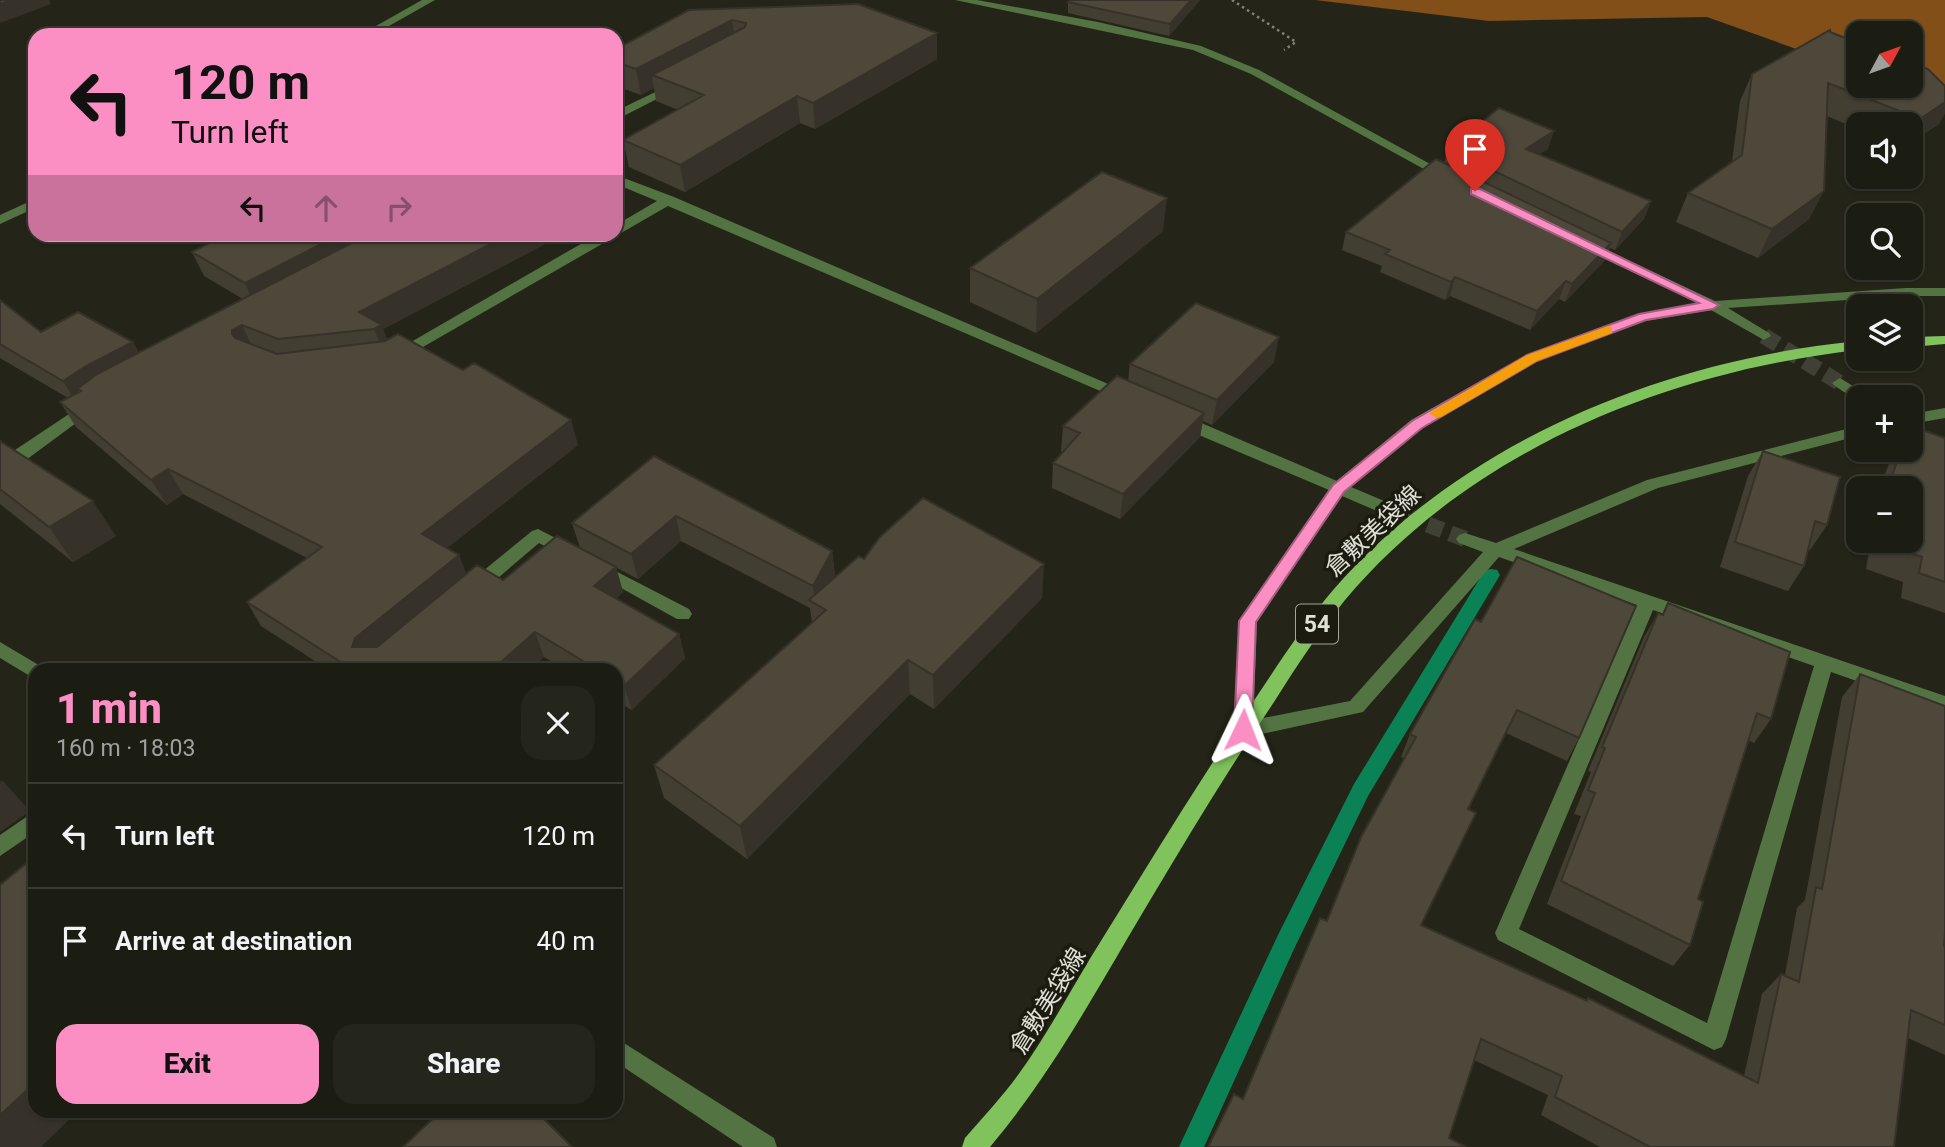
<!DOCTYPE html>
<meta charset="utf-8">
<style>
:root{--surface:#1b1c12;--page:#24251b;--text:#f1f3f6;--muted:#a0a19f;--line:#393a32;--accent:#fb8fc4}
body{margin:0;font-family:Roboto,"Noto Sans JP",sans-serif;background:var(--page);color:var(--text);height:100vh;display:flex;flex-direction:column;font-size:26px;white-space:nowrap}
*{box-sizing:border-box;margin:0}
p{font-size:23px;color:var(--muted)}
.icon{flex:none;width:38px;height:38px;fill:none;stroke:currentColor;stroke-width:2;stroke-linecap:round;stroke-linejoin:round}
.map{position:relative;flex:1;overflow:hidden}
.panel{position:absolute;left:28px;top:663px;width:595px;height:455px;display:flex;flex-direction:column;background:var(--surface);border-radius:21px;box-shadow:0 2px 5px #0004,0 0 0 2px var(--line)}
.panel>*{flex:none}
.hud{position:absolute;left:28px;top:28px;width:595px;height:214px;border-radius:21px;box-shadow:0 2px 5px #0004,0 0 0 2px var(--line);background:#fb8fc4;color:#111;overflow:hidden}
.needle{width:46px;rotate:49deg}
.tools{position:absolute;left:1846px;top:21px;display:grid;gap:14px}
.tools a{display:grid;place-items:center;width:77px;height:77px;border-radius:14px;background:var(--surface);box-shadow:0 2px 5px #0004,0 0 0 2px var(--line);font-size:35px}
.pin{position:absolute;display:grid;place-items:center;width:60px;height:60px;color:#fff;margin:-72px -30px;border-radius:50% 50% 50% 0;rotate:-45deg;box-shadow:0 0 7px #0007}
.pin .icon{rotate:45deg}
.me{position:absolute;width:77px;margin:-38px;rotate:2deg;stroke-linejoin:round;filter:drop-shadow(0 0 5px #0008)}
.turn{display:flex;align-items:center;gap:24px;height:147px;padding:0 28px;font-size:32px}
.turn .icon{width:91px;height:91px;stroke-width:2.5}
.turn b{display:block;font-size:49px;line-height:60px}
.lanes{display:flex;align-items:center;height:66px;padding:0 28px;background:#0003;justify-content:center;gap:35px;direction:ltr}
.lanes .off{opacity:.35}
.round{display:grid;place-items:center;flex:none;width:74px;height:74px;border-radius:21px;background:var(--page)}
.headline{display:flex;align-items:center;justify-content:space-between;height:119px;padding:0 28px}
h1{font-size:42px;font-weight:800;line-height:52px;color:var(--accent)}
.cta{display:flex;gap:14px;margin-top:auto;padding:14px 28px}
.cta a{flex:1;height:80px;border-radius:21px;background:var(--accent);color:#111;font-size:28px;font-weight:800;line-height:80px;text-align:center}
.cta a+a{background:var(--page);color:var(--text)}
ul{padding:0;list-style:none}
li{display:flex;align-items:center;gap:21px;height:105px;padding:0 28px;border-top:2px solid var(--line)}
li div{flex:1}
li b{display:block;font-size:26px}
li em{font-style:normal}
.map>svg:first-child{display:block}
.forest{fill:#824f19}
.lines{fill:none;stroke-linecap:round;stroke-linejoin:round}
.stream{fill:#0a8255;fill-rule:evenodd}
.minor-tunnel{stroke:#404135;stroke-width:16;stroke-dasharray:16 8;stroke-linecap:butt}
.path{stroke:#818276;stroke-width:2.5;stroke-dasharray:2.5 3.5;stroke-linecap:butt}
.minor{fill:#537343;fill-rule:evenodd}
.major{fill:#80c35c;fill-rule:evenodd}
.wall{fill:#433e32}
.shaded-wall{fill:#373229}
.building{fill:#4e483a;stroke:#373229;stroke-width:2}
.route{fill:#fb8fc4;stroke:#a35d7f;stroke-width:2}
.slow{fill:#f59e0b}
.labels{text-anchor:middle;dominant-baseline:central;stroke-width:7;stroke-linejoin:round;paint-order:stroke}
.shield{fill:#1b1c0f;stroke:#a4a59b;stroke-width:2}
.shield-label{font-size:23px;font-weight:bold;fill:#dfe0d7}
.street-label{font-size:24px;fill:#dfe0d7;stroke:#1b1c0f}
</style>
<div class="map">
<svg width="1945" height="1147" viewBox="0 0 1945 1147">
<rect width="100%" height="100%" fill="#242518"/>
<path class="forest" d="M1315 0H1945V102L1911 86V33H1858V71L1707 17 1489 21Z"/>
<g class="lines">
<path class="stream" d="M1491 569 1497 570 1500 575 1368 796 1294 949 1204 1147H1179L1278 935 1354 784 1485 570Z"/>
<path class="minor-tunnel" d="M1764 336 1840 383
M1383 507 1465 539"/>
<path class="path" d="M1232 0 1296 42 1284 50"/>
<path class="minor" d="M422 0H435L373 35H360Z
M955 0H977L1098 22 1201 46 1259 70 1452 176 1446 180 1442 179 1251 74 1193 50Z
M676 82 682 85 680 87 616 120V111Z
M616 175 674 197 1129 393 1132 396 1124 401 1119 399 668 206 402 359H392L390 356 392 353 598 234H616V225L657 201 616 184Z
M35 199V208L0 224V215Z
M1587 241 1715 301 1906 288H1945V296H1906L1728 308 1769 333 1771 336 1764 340 1711 310 1646 321 1537 361 1423 428 1351 487 1389 503 1391 507 1389 511H1377L1342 496 1257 622 1253 720 1350 701 1483 552 1459 543 1456 539 1459 535 1465 533 1496 543 1647 480 1858 426V436L1658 488 1514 549 1945 696V712L1831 672 1726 1039 1722 1047 1714 1050 1498 940 1495 933 1637 605 1499 557 1363 712 1243 738 1236 736 1233 730 1239 621 1329 490 1173 424 1171 420 1179 415 1185 416 1337 481 1411 420 1527 355 1638 314 1698 303 1582 248V242ZM1653 610 1814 666 1707 1023 1519 929Z
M1840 378 1866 394 1869 397H1858V401L1856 400 1835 386 1832 383Z
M90 400 98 405 95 409 26 460 0 472V460Z
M1945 408V418L1911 424V414Z
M538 529 575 548 578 552 575 556H563L539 543 479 594H467L464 589 467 584 532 531Z
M600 563 689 609 692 614 689 619H677L594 573 591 569 594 565Z
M0 642 42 667 43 670H35V679L0 658Z
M35 811V832L0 856V835Z
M616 1038 774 1138 777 1147H743L616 1062Z"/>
<path class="major" d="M1945 336V344L1911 347V337Z
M1858 341V350C1667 372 1472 449 1345 600 1319 632 1296 667 1274 702 1230 767 1189 835 1149 902 1098 987 1054 1071 990 1147H962L965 1138C983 1117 1002 1097 1018 1075 1045 1038 1067 997 1091 957 1144 872 1196 785 1253 702 1279 663 1304 624 1334 589 1464 440 1664 360 1858 341Z"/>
</g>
<path class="wall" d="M1071 0H1200L1169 36 1068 13V2Z
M689 10 937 33V59L815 129 800 123 685 192 629 167 623 140 678 110 656 101 654 88 641 95 616 86V49Z
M1830 32 1945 86V113L1939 124 1911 142V124H1858V129L1827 116 1809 219 1758 258 1676 222 1688 193 1732 162 1740 101 1752 74Z
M1448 149H1548L1539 154 1651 201 1644 219 1615 250 1610 248 1604 261 1565 302 1559 299 1530 330 1450 296 1445 300 1380 272 1382 266 1342 250 1346 232 1444 163Z
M1163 231 1036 333 970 302V268Z
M549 242 383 329 387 339 578 445 447 548 467 574 503 580 580 548 572 523 654 456 832 551 835 576 864 559 1042 598 934 709 910 694 747 859 664 798 654 765 812 623 810 608 681 541 638 579 609 564 616 567 623 592 616 599 679 634 685 658 632 710 616 701V670H566L544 657 529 670H329L261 626 247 602 307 558 183 494 167 505 76 427 60 402 68 398 0 358V300L41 332 139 353 243 299 204 276 192 252Z
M1274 362 1212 425 1203 421 1200 437 1120 519 1052 488 1053 463 1063 452 1061 451 1063 426 1128 381 1130 364Z
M1945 438V613L1901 598 1903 582 1866 569 1871 541H1911V488H1880L1894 450H1911Z
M0 441 116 536 73 562 0 504Z
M1763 451 1827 525 1810 550 1808 549 1804 566 1788 591 1720 567 1748 476Z
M1668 603 1771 719 1754 743 1748 740 1698 899 1690 945 1673 966 1547 904 1581 816 1574 814 1591 772 1588 771 1644 637 1658 613 1662 614Z
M1475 619 1579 738 1567 761 1506 733 1468 809 1421 925 1587 1000 1588 998 1744 1076 1762 994 1781 974 1785 975 1797 908 1805 900 1842 697 1860 674 1944 946 1945 947V1055L1908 1038 1894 1147H1600L1541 1115 1548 1095 1474 1060 1243 1099 1405 759 1401 757 1410 734Z"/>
<path class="shaded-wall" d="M12 0H49L51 4 0 23V4Z
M1191 0H1200L1169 36 1170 24Z
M732 20 736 46 652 75 654 88 641 95 636 69Z
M937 33V59L815 129 813 103Z
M797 96 800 123 685 192 680 165Z
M1945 102V113L1939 124 1911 142V135L1920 119Z
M1554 131 1548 149 1520 166 1526 149Z
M1824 191 1809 219 1758 258 1772 229Z
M1167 198 1163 231 1036 333 1037 299Z
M1651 201 1644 219 1615 250 1622 232Z
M341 234H397L256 308 245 283Z
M510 234H547L549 242 383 329 391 349 384 353 374 329 359 312Z
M1611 243 1604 261 1565 302 1572 284Z
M1455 277 1450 296 1445 300 1451 282Z
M1566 281 1559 299 1530 330 1537 311Z
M242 325 254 350 244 358 232 334V330Z
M1279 337 1274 362 1212 425 1217 400Z
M133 342 146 365 81 391 77 389 84 399 77 404 63 381 86 366Z
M1204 413 1200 437 1120 519 1123 494Z
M571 420 578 445 433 559 422 534Z
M168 469 183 494 167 505 151 480Z
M93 501 116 536 73 562 49 527Z
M676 516 681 541 638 579 631 554Z
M832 551 835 576 816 604 813 586Z
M459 555 469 580 367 663 352 647 355 638Z
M1044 564 1042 598 934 709 933 675Z
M616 567 623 592 602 611 594 586Z
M535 632 544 657 529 670H492Z
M679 634 685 658 632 710 624 686Z
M908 660 910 694 747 859 740 826Z
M2 780 30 811 0 832V782Z
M35 1083V1111H78L41 1147H0V1115Z"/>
<path class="building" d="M0 0H12L0 4Z
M1071 0H1191L1170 24 1068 2Z
M858 4 937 33 813 103 797 96 680 165 623 140 704 95 652 75 745 27 746 23 732 20 636 69 616 62V49L689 10Z
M1830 30V32L1858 43V86H1911V62L1928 69 1945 86V102L1920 119 1828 83 1824 191 1772 229 1688 193 1742 155 1752 74Z
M1499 108 1554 131 1526 149 1651 201 1622 232 1448 149Z
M1436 159 1611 243 1572 284 1566 281 1537 311 1455 277 1451 282 1385 254 1390 250 1346 232Z
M1102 172 1167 198 1037 299 970 268Z
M226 234H341L245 283 192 252Z
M369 234H510L359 312 382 325 374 329 278 339 242 325 232 330V334L235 338 277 354 385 341 398 334 463 370 474 363 571 420 422 534 459 555 355 638 352 647H377L477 565 503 580 557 536 616 567 594 586 679 634 624 686 616 681V670H598L535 632 492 670H353L247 602 322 547 168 469 151 480 60 402 81 391 77 389 97 374Z
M0 300 41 332 78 312 133 342 86 366 63 381 0 344Z
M1196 303 1279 337 1217 400 1130 364Z
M1117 376 1204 413 1123 494 1053 463 1080 433 1063 426Z
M1911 426 1945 438V582L1919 573 1922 557 1884 544V541H1911V488H1888L1901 450H1911Z
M0 441 93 501 49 527 0 489Z
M1763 451 1840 477 1827 525 1815 521 1804 566 1735 542Z
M654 456 832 551 813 586 676 516 631 554 572 523Z
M923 498 1044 564 933 675 908 660 740 826 654 765 826 610 809 600 859 556 864 559 879 538Z
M1517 557 1636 606 1579 738 1517 710 1468 809 1476 813 1421 925 1587 1001 1588 998 1758 1083 1781 974 1799 982 1816 887 1822 889 1860 674 1945 706V933L1944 946 1945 947V1025L1911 1010 1894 1147H1650L1555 1097 1562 1076 1481 1039 1449 1138 1466 1147H1208L1234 1094 1243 1099 1320 918 1327 921 1361 837 1416 737 1410 734 1475 619 1481 622Z
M1668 603 1790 652 1771 719 1757 713 1698 899 1703 902 1690 945 1561 881 1595 793 1588 790 1605 748 1602 747 1658 613 1663 615Z
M35 856V1083L0 1115V885Z
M441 1111H536L572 1147H403Z"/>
<path class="route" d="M1471 189H1480L1719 305 1713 309 1646 320 1537 361 1422 428 1344 492 1256 622 1252 730 1249 735H1237L1234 730 1239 621 1333 485 1412 421 1527 355 1639 314 1699 303 1471 194Z"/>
<path class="slow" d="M1608 326 1612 327V333L1537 361 1441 417 1436 418 1429 413 1527 355Z"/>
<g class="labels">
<rect class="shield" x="1296" y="604.5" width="42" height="39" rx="5"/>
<g class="shield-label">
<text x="1317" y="624">54</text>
</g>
<g class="street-label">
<text transform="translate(1373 531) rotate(-43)">倉敷美袋線</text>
<text transform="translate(1048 1001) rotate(-58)">倉敷美袋線</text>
</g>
</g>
</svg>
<div class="tools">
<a><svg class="needle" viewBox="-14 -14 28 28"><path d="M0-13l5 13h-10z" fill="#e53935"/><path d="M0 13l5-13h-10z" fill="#a0a19f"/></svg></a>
<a><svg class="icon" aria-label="sound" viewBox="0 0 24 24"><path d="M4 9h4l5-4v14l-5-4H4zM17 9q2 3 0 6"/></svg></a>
<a><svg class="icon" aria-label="search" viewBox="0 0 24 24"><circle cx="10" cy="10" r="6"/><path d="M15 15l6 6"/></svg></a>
<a><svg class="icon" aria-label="layers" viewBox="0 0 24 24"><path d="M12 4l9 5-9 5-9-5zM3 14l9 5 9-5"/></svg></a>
<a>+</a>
<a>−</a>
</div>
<div class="pin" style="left:1475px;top:191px;background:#d93025"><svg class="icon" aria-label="arrive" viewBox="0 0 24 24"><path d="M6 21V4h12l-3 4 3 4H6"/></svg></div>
<svg class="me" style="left:1243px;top:730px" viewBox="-20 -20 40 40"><path d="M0-17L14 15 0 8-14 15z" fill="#fb8fc4" stroke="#fff" stroke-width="4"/></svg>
<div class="hud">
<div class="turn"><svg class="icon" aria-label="left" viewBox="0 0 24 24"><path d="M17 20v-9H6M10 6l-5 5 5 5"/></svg><div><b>120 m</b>Turn left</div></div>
<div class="lanes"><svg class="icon" aria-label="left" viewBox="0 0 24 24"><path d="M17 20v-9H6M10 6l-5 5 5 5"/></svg><svg class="icon off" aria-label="ahead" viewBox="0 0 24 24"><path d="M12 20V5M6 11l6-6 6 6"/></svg><svg class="icon off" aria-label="right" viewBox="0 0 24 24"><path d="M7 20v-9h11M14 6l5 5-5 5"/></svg></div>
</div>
<section class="panel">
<div class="headline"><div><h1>1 min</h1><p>160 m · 18:03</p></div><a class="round"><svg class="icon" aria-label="close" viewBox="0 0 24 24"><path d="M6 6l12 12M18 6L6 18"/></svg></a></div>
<ul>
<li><svg class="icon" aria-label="left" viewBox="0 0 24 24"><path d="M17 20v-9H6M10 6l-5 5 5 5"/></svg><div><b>Turn left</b></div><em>120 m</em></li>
<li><svg class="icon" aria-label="arrive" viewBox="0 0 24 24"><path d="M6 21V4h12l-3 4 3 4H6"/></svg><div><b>Arrive at destination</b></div><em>40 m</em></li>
</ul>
<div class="cta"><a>Exit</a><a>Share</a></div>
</section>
</div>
